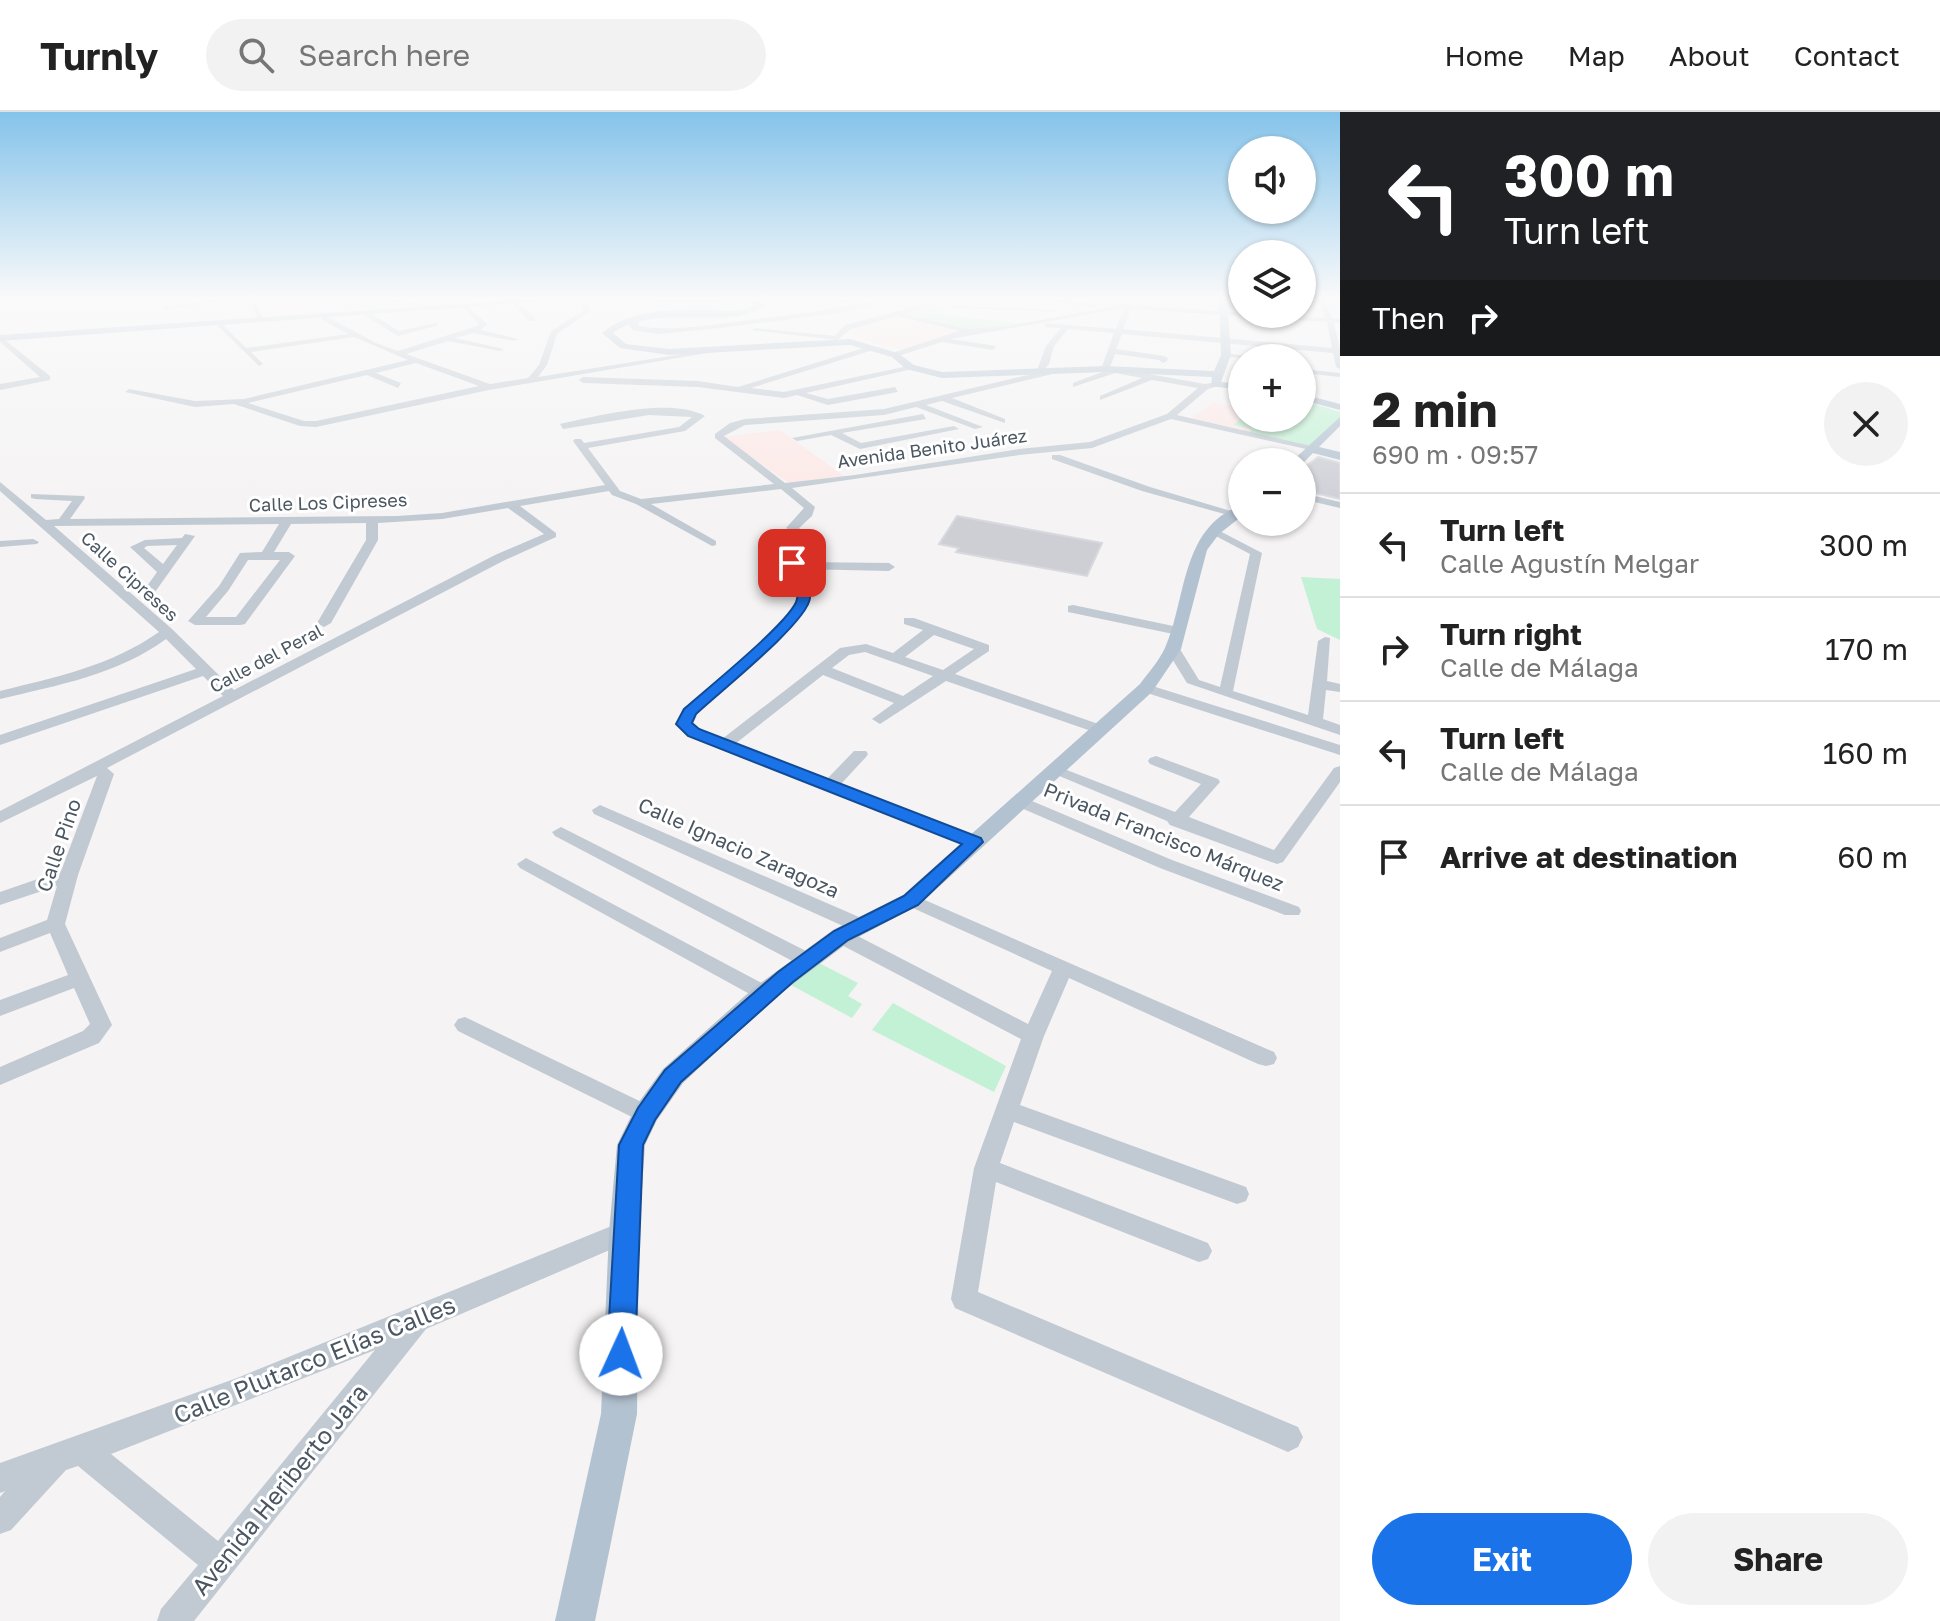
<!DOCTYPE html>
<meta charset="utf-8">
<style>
:root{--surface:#fff;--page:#f2f2f2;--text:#222;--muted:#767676;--line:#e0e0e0;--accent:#1a73e8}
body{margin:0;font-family:"Golos Text",sans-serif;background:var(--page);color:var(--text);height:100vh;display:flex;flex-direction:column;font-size:30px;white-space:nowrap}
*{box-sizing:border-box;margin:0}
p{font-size:26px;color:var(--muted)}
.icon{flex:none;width:44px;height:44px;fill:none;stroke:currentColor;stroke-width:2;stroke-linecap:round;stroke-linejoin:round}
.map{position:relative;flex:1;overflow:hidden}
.side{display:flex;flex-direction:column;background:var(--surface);width:600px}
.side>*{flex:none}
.guide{background:#202124;color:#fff;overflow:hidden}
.buttons{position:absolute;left:1228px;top:24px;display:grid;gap:16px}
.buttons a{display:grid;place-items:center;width:88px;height:88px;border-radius:50%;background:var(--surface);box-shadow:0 2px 6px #0004;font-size:40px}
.pin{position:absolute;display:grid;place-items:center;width:68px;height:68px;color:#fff;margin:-34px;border-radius:16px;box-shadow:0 4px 12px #0006}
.me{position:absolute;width:88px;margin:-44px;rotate:2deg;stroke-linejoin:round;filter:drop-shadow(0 0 6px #0008)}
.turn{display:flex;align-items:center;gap:28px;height:168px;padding:0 32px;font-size:36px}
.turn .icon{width:104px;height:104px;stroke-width:2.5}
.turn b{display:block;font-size:56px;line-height:68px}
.then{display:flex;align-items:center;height:76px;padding:0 32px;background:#0003;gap:16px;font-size:30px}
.round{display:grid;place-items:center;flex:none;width:84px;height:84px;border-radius:42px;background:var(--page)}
.headline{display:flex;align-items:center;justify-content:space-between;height:136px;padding:0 32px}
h1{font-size:48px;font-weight:700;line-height:60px}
.primary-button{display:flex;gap:16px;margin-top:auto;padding:16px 32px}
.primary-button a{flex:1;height:92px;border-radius:48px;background:var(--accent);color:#fff;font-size:32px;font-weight:700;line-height:92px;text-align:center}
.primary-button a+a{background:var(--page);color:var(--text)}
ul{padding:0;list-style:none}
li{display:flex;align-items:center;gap:24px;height:104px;padding:0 32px;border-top:2px solid var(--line)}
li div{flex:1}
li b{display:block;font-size:30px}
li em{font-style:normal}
header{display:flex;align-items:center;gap:48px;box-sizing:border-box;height:112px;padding:0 40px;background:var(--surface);border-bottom:2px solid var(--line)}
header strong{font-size:38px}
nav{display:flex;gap:44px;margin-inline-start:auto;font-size:28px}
.search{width:560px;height:72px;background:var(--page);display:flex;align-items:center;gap:20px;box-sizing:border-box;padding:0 28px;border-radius:44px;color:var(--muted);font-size:30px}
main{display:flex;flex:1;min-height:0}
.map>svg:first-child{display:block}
.medical{fill:#fce8e6}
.green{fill:#c3f1d5}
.building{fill:#cdcfd5;stroke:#d7d9de;stroke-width:2}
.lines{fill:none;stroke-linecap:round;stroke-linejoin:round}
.minor{fill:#c1cad2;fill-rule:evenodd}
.major{fill:#b3c2d1;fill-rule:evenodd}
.route{fill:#1a73e8;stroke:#114b97;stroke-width:2}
.labels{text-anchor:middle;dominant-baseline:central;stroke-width:6;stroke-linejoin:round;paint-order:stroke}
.far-street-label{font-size:18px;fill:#4a5661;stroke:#fff}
.street-label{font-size:20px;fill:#4a5661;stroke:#fff}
.near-street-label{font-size:24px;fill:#4a5661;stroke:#fff}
</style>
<header>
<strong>Turnly</strong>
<div class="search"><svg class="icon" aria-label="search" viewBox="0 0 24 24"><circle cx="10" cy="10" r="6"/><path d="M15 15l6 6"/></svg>Search here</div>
<nav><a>Home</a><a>Map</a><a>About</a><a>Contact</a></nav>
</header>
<main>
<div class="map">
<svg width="1340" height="1509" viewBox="0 0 1340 1509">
<rect width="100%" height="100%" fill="#f5f3f3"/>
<path class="medical" d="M892 203 960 220 901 238 851 224 854 215Z
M1214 290 1239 296 1236 300 1242 297V306L1234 313 1252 318 1249 321 1189 307Z
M780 318 845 365 790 372 724 325Z"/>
<path class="green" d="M926 194 948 196 941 201 947 203 1028 212 967 217 898 201Z
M1302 288 1340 300V306L1309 337 1249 321 1252 317 1233 313 1242 306H1302Z
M1301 465 1340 467V528L1317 517Z
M815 849 858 871 848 884 862 892 852 906 791 873Z
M893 891 1006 954 994 980 872 918Z"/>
<path class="building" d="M1318 345 1340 351V387L1302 378V357Z
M957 404 1102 431 1087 464 956 440 959 436 939 432Z"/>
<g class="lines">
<path class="minor" d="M225 186H240L165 198 161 196Z
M248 186H254L265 210H259Z
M369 186H384L447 196 443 198Z
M574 186H580L592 198 557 222 547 253 538 265 733 234 737 236 489 278 316 315 300 314 234 292 195 295 125 280 129 277 195 289 244 287 408 248 354 225 251 240 263 252 259 254 213 209H219L246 236 348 222 321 207 324 203 376 231 398 239 477 214 479 212 463 195 466 193 487 212 481 218 518 227 514 229 473 221 455 226 504 237 500 239 448 229 406 242 490 272 528 266 539 253 551 219 584 198ZM416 251 479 274 316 309H304L248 291 367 263 398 276 401 271 376 261Z
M632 186H638V188L633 189Z
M778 186 856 189 853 191Z
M889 186H899L839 201 719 216 658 222 632 218 629 212 636 205 640 207 638 214C672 220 708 213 742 209 792 203 840 197 889 186Z
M934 186H941L929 194 904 202 967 217 1015 213 1125 192 1128 186H1134L1132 193 1325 206 1317 186H1323L1332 206 1340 207V211H1334L1340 237V257L1336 255 1333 241 1122 222 1116 237 1164 244 1168 246 1167 249 1163 251 1159 248 1115 242 1110 255 1205 272 1218 270V274L1208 277 1177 303 1315 335V339L1171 307 1092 336 1019 343 792 376 815 395 812 404 799 416 818 428 800 450 889 451 895 455 889 459 800 457 810 482C807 515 722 579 696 602L692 611 698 618 722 627 840 536 866 532 893 541 923 518 904 512V506H914L989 533V539L955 562 1104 614V620H1094L946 569 880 612 872 607 894 591 823 563 735 632 827 667 854 639H866L868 642 866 645 841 672 981 726 984 730 981 734H969L688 624 676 612 684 597C717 569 780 524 798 486L786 451 805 429 786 416 804 396 781 377 651 392 716 429V433L712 434 636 392 612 383 609 379 520 394 556 421V425L503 449 107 656 114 662 78 763 65 812 112 913 99 931 0 973V955L83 919 90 912 74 876 0 904V888L68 863 50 821 0 840V826L47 808 57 774 0 793V780L61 759 97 664 0 711V699L223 584 203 564 0 633V623L196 557 166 527C117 563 58 573 0 587V579C56 565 111 554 159 520L0 379V370L46 408 59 407 72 389 35 387 31 386V382L84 384 85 386 70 407 397 404 442 401 605 373 573 329 575 327H581L584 331 679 315 692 305 649 303 563 317 560 312C597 304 670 285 705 304L685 319 588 336 620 379 641 387 774 372 715 326V322L730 311 745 307 884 297 1036 261 1046 234 1061 216 1045 215V211L1116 217 1124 196 950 227 996 234 993 238 942 230 895 245 892 241 959 219 897 204 851 217 837 228 751 218 755 216 835 224 845 213 925 192ZM1131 197 1327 210 1332 236 1123 217ZM1068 217 1114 221 1101 257 1105 259 1073 271V275L1115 261 1142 266 1100 284V288L1152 268 1198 276 1167 302 1090 330 1019 337 855 363 785 371 724 324 745 313 884 303 916 295 975 317 983 315 926 293 942 289 1005 311V307L952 286 1061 260 1058 256 1043 259 1049 252 1054 234ZM508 396 544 422 495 443 234 578 172 517 54 414 279 412 262 440 240 441 219 474 188 509 195 513H240L245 512 295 444 289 440H274L291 412 366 411V428L317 511 324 515 331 511 378 428V411L442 407ZM248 448H280L236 505H206L228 479ZM934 523 974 537 943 558 905 545ZM865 540 933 564 903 584 832 556 849 543Z
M654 187 718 188 721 190H652Z
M1059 187 1096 192 1099 194 1096 196 1057 190Z
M515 189 535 205V209H529L513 192Z
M954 193 1054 198 1058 200 952 196Z
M367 199 399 219 435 211 439 213 398 224 364 203Z
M0 224 50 264V268L0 278V272L40 265 0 230Z
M867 235 870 239 751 276 784 280 913 253V257L806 281 828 287 895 275 898 280 828 293 797 283 784 286 698 275 583 271 579 268 583 265 698 269 738 275Z
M1226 241 1256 246 1223 245Z
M1302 257 1340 261V265L1302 261Z
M923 302 926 307 842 321 861 331 954 314 959 317 860 337 831 323 797 329 792 326Z
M1052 343H1060L1150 375 1241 402 1235 405 1142 379 1052 347Z
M1302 381 1340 390V396L1302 387Z
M1214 416 1262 441 1233 579 1308 603 1318 529 1325 525 1330 526 1327 569 1340 572V580L1326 578 1323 607 1340 613V623L1187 571 1166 537 1173 533 1178 534 1199 568 1220 575 1250 442 1210 421 1208 419Z
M185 422 195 424 155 480H147L145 477 157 460 130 435 145 428 182 426ZM177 433 163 452 144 436 147 434Z
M33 427 39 430 37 432 0 435V429Z
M1073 493 1178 515 1185 519 1178 523 1068 500V494Z
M1146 572 1340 633V643L1141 579 1139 576Z
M1156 644 1218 667 1220 670 1189 705 1274 738 1334 656 1340 654V670L1283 750 1277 752 1170 713 1167 709 1045 658 1053 653 1059 655 1175 700 1201 672 1150 652 1148 649 1150 646Z
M1020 684 1172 748 1299 795 1301 799 1299 803H1285L1160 756 1014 693 1012 689 1014 685Z
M600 693 866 808 869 813 866 818H852L594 702 592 698Z
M561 715 814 843 817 848 814 853H800L555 724 552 720Z
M526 746 771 876 774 881 771 886H757L520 756 517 752Z
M911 782 1274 940 1277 946 1274 952 1266 954 1258 952 1069 866 1044 924 1020 993 1246 1075 1249 1082 1246 1089 1237 1092 1014 1010 1000 1051 1208 1131 1212 1139 1208 1147 1199 1150 996 1070 978 1180 1298 1315 1303 1325 1298 1335 1288 1340 955 1196 951 1187 974 1056 1021 927 834 829 831 824 834 819H848L1028 912 1052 859 904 792 902 788 904 784Z
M465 905 654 996 657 1002 654 1008 646 1011 638 1008 458 919 454 913 458 907Z
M624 1109 633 1112 637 1120 633 1128 426 1217 194 1509H157L161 1497 198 1453 78 1354 66 1358 11 1418 0 1422V1385L5 1379 0 1381V1351L237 1266ZM375 1238 218 1429 111 1342Z"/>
<path class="major" d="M552 186H587L0 229V223Z
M737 186H749L765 192C734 221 657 189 613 221L626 232 669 237 850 227 898 241 914 253 942 260 1105 254 1214 259 1221 243 1219 186H1227L1231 243 1221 270 1242 272V278L1211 274 1212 265 1105 260 942 266 906 257 892 245 850 233 669 243 620 236 602 221C630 196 676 198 711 198 726 199 742 201 754 193Z
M1302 282 1340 292V298L1302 288Z
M1340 305V314L1319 335 1340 340V348L1313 341 1302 352 1291 350Z
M1242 393V404L1219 422 1207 438 1181 537 1152 580 919 793 849 830 773 887 683 971 657 1008 645 1033 639 1120 637 1302 595 1509H555L601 1302 609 1120 617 1033 636 994 663 957 755 875 833 818 903 783 1140 572C1148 561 1159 549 1165 536 1187 487 1180 415 1242 393Z"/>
</g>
<linearGradient id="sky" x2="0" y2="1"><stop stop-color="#85c3ea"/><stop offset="0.47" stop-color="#fafafa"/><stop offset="1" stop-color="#fafafa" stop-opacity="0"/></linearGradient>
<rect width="1340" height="397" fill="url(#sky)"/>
<path class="route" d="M788 448 798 451C802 461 811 475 810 486 808 510 717 582 696 602L692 611 699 617 981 726 983 730 918 793 848 828 793 870 681 970 655 1008 643 1033 635 1242 631 1251 621 1255 611 1251 607 1242 619 1033 638 996 665 958 778 860 834 819 904 784 962 732 688 624 676 612 684 597C704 579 794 507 797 487 799 476 790 461 786 451Z"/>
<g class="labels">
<g class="far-street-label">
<text transform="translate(932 336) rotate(-8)">Avenida Benito Juárez</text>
<text transform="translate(328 390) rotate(-2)">Calle Los Cipreses</text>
<text transform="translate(130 464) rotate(42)">Calle Cipreses</text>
<text transform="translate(266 546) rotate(-28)">Calle del Peral</text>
</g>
<g class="street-label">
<text transform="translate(1164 724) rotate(22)">Privada Francisco Márquez</text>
<text transform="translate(58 733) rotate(-71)">Calle Pino</text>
<text transform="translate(739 735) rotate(24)">Calle Ignacio Zaragoza</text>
</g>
<g class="near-street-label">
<text transform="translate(314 1247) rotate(-22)">Calle Plutarco Elías Calles</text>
<text transform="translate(279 1377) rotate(-51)">Avenida Heriberto Jara</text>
</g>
</g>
</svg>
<div class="buttons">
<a><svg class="icon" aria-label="sound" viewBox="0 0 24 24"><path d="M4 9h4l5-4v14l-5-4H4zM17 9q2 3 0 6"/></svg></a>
<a><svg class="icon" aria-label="layers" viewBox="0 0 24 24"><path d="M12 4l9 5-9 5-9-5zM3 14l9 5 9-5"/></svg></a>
<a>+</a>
<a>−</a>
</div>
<div class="pin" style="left:792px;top:451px;background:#d93025"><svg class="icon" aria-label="arrive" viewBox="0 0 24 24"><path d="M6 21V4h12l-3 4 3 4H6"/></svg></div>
<svg class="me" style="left:621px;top:1242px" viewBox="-20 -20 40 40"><circle r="19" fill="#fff"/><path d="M0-13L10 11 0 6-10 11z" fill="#1a73e8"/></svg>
</div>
<section class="side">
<div class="guide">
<div class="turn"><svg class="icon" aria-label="left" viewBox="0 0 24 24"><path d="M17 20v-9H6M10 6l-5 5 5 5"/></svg><div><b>300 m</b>Turn left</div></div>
<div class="then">Then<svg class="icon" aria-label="right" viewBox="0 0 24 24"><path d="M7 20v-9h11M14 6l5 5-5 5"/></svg></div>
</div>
<div class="headline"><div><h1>2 min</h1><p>690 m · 09:57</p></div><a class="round"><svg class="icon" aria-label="close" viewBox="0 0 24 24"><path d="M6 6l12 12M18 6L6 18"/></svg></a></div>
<ul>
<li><svg class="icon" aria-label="left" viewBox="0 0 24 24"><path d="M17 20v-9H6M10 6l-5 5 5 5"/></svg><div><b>Turn left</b><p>Calle Agustín Melgar</p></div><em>300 m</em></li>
<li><svg class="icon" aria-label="right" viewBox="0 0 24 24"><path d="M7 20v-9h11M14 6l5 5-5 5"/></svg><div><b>Turn right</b><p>Calle de Málaga</p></div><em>170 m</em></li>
<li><svg class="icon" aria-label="left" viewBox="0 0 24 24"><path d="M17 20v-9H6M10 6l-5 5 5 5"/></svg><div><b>Turn left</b><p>Calle de Málaga</p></div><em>160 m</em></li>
<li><svg class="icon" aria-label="arrive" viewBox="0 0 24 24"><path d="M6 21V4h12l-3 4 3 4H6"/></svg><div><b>Arrive at destination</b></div><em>60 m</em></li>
</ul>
<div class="primary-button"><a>Exit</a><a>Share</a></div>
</section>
</main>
